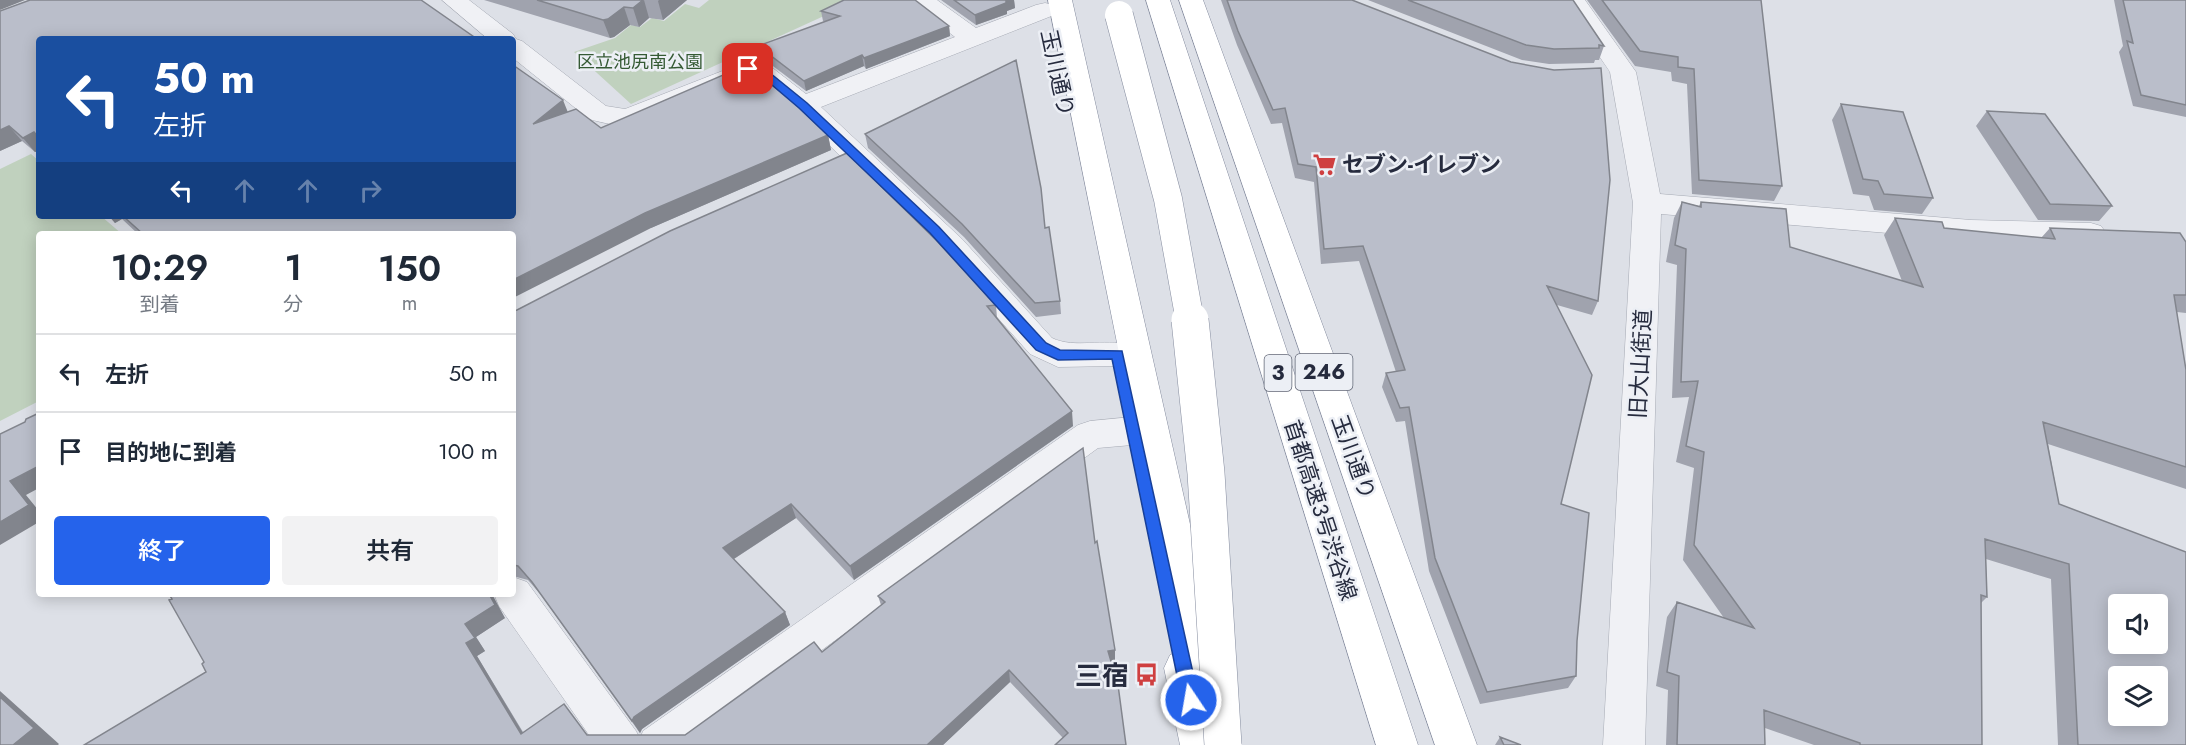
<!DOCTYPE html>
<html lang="ja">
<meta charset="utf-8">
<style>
:root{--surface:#fff;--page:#f2f2f3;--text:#1f2937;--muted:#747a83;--line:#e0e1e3;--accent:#2563eb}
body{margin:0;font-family:Jost,"Noto Sans JP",sans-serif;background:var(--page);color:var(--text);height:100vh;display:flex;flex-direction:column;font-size:22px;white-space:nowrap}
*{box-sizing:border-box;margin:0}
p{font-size:20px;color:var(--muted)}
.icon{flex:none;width:33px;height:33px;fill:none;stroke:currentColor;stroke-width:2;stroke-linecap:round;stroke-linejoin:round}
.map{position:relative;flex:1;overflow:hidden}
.panel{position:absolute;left:36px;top:231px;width:480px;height:366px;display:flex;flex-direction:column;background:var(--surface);border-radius:6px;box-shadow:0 3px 15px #0003}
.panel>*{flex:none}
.guide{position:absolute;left:36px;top:36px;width:480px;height:183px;border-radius:6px;box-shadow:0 3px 15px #0003;background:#1a4fa0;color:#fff;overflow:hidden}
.buttons{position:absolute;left:2108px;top:594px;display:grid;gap:12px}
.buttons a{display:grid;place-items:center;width:60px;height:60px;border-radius:6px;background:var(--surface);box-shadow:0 3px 15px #0003;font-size:30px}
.pin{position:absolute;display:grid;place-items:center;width:51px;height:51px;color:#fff;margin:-26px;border-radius:12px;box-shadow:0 3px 9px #0006}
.me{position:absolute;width:66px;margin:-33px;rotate:348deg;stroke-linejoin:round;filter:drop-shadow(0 0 4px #0008)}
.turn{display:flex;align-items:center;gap:21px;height:126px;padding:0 18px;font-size:27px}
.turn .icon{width:78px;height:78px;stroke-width:2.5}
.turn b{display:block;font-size:42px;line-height:51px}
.lanes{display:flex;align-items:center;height:57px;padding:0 18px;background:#0003;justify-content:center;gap:30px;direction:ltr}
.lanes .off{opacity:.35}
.eta{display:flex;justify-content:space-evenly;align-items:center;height:102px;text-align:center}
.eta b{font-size:36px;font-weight:600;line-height:42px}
.button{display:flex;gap:12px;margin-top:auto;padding:12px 18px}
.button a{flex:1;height:69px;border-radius:6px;background:var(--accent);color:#fff;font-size:24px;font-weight:600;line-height:69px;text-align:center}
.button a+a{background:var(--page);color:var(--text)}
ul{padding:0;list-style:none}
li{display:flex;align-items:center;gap:18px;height:78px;padding:0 18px;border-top:2px solid var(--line)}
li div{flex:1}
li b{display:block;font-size:22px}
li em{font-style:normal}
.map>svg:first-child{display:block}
.green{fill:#c0d1be}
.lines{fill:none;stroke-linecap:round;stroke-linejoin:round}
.minor-casing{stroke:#a6aab4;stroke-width:1}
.highway-casing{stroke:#848b9e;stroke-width:1}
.minor{fill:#f0f1f5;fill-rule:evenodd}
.highway{fill:#fff;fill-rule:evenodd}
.highway-bridge-far1-casing{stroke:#848b9e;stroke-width:29;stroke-linecap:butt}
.highway-bridge-casing{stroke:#848b9e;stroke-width:38;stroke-linecap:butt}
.highway-bridge-far1{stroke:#fff;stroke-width:28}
.highway-bridge{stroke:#fff;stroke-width:37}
.wall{fill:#a0a3ae}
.shaded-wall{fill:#82858d}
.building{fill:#babeca;stroke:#82858d;stroke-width:1.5;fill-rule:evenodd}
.route{fill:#2563eb;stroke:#184099;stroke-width:1.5}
.labels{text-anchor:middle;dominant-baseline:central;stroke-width:5;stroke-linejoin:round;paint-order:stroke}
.far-park-label{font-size:18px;fill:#355a34;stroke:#eceff5}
.shield{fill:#eceff5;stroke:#616675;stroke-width:1.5}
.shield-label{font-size:21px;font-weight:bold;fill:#262b3e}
.street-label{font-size:22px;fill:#262b3e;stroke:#eceff5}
.poi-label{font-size:22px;font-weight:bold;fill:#262b3e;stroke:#eceff5;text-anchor:start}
.near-poi-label{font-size:27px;font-weight:bold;fill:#262b3e;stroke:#eceff5;text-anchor:end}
</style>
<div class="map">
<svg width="2186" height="745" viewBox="0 0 2186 745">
<rect width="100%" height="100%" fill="#dde0e7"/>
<path class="green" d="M709 0H859L631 104 574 52 615 38 631 25 640 27 652 18 664 21 685 4 699 8Z
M31 154 39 161V216H101L122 234H39V401L0 421V169Z"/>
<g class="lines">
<defs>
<path id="minor" d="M442 0H469L513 34 516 39 522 41 606 106 625 109 748 61 770 66 806 94 955 37 913 5 909 0H937L976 28 1036 5 1045 3 1054 5 1057 10 1054 15 821 107 962 239 1052 338C1075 349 1104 338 1129 345L1133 354 1129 363 1117 366 1058 367 1030 354 940 253 794 111 753 78 748 77 637 124C622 128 604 123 589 119L513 58V39H488Z
M1561 0H1585L1636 72 1660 194 1971 220 2091 223 2101 226 2106 233 2101 240 2091 243 1971 240 1661 214 1645 745H1603L1633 203 1610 72Z
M1132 417 1144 421 1149 431 1144 441 1132 445 1098 448 692 745H596L499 606 494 594H513V577L527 582 636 731 640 739 643 731 1078 425 1090 421Z"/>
<path id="highway" d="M1048 0H1072L1228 693 1222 706 1214 710 1222 745H1180L1164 668 1170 655 1179 651Z
M1146 0H1170L1418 745H1376Z
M1179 0H1203L1477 745H1435Z"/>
</defs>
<use href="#minor" class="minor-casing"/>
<use href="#highway" class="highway-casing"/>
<use href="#minor" class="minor"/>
<use href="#highway" class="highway"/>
<defs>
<path id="highway-bridge-far1" d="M1119 15 1168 199 1190 321"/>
<path id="highway-bridge" d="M1190 320 1206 473 1223 745"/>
</defs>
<use href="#highway-bridge-far1" class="highway-bridge-far1-casing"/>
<use href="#highway-bridge" class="highway-bridge-casing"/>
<use href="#highway-bridge-far1" class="highway-bridge-far1"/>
<use href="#highway-bridge" class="highway-bridge"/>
</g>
<path class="wall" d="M484 0H687L663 20 649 18 639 27 630 25 614 37 610 38Z
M941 0H1014L1015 8 1007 11V14L976 25Z
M1221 0H1352L1598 301 1592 315 1557 305 1561 504 1577 641 1576 676 1568 688 1480 704 1429 571 1405 421 1396 422 1382 387 1386 373 1396 372 1359 261 1321 264 1314 182 1295 178 1282 123 1271 124 1237 45Z
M1368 0H1573L1604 46 1599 60H1595L1594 63 1549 64 1522 60Z
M1587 0H1761L1782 186 1774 201 1692 194 1687 84 1672 81 1671 72 1635 66Z
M2114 0H2186V117L2133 106 2119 52 2123 46Z
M821 11 949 26 950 36 866 69 864 66 806 91 761 57 758 46 825 22 823 21Z
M39 39V151L35 152 22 141 0 151Z
M1841 104 1933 198 1922 214 1874 210 1869 196 1853 194 1832 120Z
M568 111 601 128 828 135 831 150 651 228 513 234H138L122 219 115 223 109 216H513Z
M1987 111 2112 206 2099 221 2038 220 1976 126Z
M865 134 1045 228 1060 301 1061 314 1036 317 964 237 868 148Z
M1682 202 1699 206 1701 202 1790 247 1902 281 1884 235 1895 218 1944 228 2041 238 2050 228 2186 242V313L2177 312 2186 370V489L2048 444 2059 504 2186 745H2058L2051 579 1986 559 1987 597 1981 603 1982 745H1814L1765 728V745H1666L1668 690 1656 686 1667 617 1677 602 1724 618 1683 560 1694 468 1676 462 1689 397 1672 398 1677 265 1666 262 1674 218Z
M996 305 997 318 1073 426 854 580 796 518 734 559 785 612 790 625 642 729 640 733 541 595 528 580 513 576V311Z
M1095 543 1115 663H1112L1118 685 1063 738 1010 682 943 745H84L206 672 204 662 172 599 505 618 476 637 485 651 477 656 523 732 587 735H685L822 652 881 605 878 596Z
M1500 737 1521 745H1495Z"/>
<path class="shaded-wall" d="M0 0H25L0 10Z
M644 0 649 18 639 27 633 8Z
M659 0H687L663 20 658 1Z
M1006 0H1014L1015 8 1007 11V14L976 25 975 15Z
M624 7 630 25 614 37 610 38 603 20Z
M949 26 950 36 866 69 864 58Z
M862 55 864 66 806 91 804 81Z
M563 100 569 115 533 124Z
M9 126 22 141 0 151V130Z
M34 132 39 138V151L35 152 23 138Z
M828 135 831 150 651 228 513 298V280L645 213Z
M109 216H119L122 219 115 223Z
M1072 411 1073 426 854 580 850 566Z
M39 466V488L26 495 39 511V522L0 545V522L10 481Z
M791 504 796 518 729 562 723 548Z
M489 594H492L505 618 476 637 485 651 477 656 530 745 521 734 466 643 465 624Z
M785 612 790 625 642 729 640 733 632 721 634 717Z
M1115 650V663L1108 664V651Z
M1009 670 1010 682 943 745H927Z
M0 691 59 744 58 745H13L0 697Z"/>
<path class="building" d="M30 0H421L477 39H39V138L34 132 23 138 9 126 0 130V11Z
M537 0H643L633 8 624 7 608 19 603 20Z
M844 0H915L949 26 864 58 862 55 804 81 758 46 840 16 821 11Z
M954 0H1007H1006V3L975 15Z
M1227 0H1352L1511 62 1554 70 1601 68 1610 180 1598 301 1547 286 1592 375 1561 504 1589 513 1577 641 1576 676 1487 692 1435 558 1409 407 1400 408 1386 373 1405 370 1363 246 1324 249 1316 167 1298 164 1285 108 1273 110 1238 31Z
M1408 0H1573L1604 46 1599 45V48L1554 49 1526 45Z
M1602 0H1761L1782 186 1699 180 1694 69 1678 67V57L1640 51Z
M2123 0H2186V105L2141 95 2127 41 2133 43Z
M1016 60 1041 188 1045 228 1049 227 1060 301 1035 303 962 224 865 134Z
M513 65 563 100 533 124 576 109 601 128 746 65 789 98 828 135 645 213 513 280V234H143L123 216H513Z
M1841 104 1903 112 1933 198 1884 194 1878 181 1863 179Z
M1987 111 2045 114 2112 206 2050 204Z
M847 153 936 240 996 305 987 306 1072 411 850 566 791 504 723 548 785 612 634 717 632 721 532 582 518 566 513 565V311L517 310 670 231Z
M1682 202 1701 207V202L1786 209 1790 247 1923 287 1895 218 1942 222 1944 228 2055 239 2050 228 2180 233 2186 242V295H2174L2186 370V467L2043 422 2059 504 2186 552V745H2078L2069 564 1985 539 1987 597 1981 595 1982 745H1860V743L1764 710 1765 745H1677L1679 676 1667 672 1677 602 1754 628 1694 545 1704 452 1686 446 1698 381 1681 382 1686 249 1675 245ZM2118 604H2157V644H2118ZM2118 676H2157V716H2118Z
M39 413V466L10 481 29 505 0 522V434L25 422 26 419Z
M1083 448 1095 543 1097 541 1115 650 1108 651 1118 685 1126 745H1055L1068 733 1009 670 927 745H84L206 672 202 664 204 662 169 600 172 599 169 594H489L495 605 465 624 475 638 466 643 521 734 564 704 587 735H685L814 642 822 652 885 602 878 596Z
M0 697 34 728 13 745H0Z
M1500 737 1521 745H1504Z"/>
<path class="route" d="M744 66 765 69 807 103 939 227 1046 343 1060 350 1122 351 1199 700 1197 706 1191 708 1185 706 1182 700 1112 359 1058 360 1036 350 930 233 799 108 758 73 744 71Z"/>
<defs>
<symbol id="supermarket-bare" viewBox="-9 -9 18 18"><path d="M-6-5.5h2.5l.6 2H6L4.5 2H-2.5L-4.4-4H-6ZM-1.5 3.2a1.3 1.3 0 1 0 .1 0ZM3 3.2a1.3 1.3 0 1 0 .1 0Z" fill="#cf3f40" stroke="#eceff5" stroke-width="2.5" paint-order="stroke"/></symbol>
<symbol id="bus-bare" viewBox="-9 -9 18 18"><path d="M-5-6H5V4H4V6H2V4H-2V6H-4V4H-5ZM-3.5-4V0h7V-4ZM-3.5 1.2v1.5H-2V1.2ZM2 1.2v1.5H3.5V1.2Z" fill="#cf3f40" stroke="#eceff5" stroke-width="2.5" paint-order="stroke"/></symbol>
</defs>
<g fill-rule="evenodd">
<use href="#supermarket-bare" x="1308" y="148" width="33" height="33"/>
<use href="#bus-bare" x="1130" y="658" width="33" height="33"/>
</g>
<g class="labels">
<g class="far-park-label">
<text x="640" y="62">区立池尻南公園</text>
</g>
<g class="shield">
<rect x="1295.5" y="354" width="57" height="36" rx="4.5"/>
<rect x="1264.5" y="355" width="27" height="36" rx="4.5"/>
</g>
<g class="shield-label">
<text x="1324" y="372">246</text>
<text x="1278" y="373">3</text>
</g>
<g class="street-label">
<text transform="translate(1058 73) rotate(78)">玉川通り</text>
<text transform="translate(1640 364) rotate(-87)">旧大山街道</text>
<text transform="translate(1354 457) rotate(70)">玉川通り</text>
<text transform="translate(1321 510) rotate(72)">首都高速3号渋谷線</text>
</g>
<g class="poi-label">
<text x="1342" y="164">セブン-イレブン</text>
</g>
<g class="near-poi-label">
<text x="1129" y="675">三宿</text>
</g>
</g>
</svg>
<div class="buttons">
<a><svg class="icon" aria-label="sound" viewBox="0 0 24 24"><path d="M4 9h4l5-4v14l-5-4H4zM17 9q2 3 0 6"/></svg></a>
<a><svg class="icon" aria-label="layers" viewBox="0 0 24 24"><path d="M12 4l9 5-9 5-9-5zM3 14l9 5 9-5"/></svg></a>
</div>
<div class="pin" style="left:748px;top:69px;background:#d93025"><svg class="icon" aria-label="arrive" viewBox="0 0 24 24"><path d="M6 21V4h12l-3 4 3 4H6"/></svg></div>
<svg class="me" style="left:1191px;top:700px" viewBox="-20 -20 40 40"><circle r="17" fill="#2563eb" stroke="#fff" stroke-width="3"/><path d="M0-11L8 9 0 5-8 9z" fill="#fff"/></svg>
<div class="guide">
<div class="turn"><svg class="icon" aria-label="left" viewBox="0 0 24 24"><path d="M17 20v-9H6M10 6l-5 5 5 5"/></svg><div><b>50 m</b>左折</div></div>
<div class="lanes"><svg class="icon" aria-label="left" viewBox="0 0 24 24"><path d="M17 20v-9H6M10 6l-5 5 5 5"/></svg><svg class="icon off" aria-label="ahead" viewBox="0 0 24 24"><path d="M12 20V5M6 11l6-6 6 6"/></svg><svg class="icon off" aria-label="ahead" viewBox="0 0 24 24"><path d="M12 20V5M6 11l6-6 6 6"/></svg><svg class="icon off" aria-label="right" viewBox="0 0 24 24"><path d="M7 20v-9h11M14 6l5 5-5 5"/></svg></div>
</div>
<section class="panel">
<div class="eta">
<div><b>10:29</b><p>到着</p></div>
<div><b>1</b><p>分</p></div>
<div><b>150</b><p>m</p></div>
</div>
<ul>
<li><svg class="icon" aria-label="left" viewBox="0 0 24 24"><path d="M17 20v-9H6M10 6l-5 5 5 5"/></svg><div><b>左折</b></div><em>50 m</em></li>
<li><svg class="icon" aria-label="arrive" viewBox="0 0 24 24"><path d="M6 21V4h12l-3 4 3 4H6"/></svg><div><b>目的地に到着</b></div><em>100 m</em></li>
</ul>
<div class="button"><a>終了</a><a>共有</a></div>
</section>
</div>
